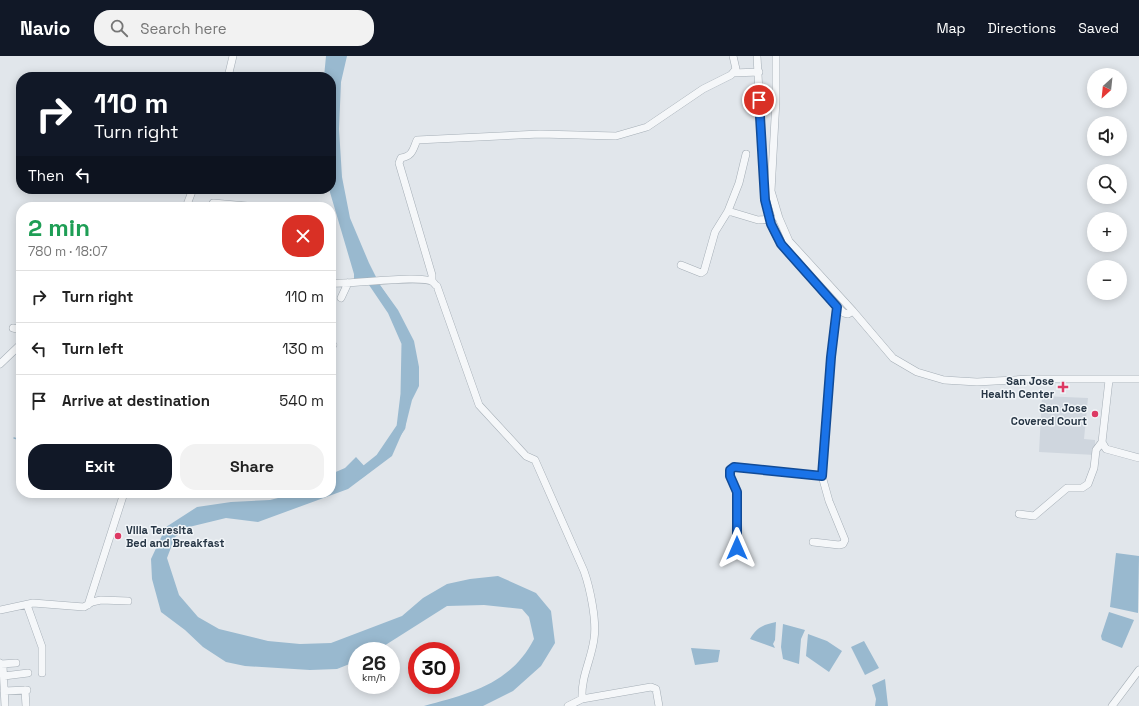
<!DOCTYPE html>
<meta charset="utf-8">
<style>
:root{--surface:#fff;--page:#f2f2f2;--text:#222;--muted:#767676;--line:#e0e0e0;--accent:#111827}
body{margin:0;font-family:"Space Grotesk",sans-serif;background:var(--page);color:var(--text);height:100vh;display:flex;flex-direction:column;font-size:15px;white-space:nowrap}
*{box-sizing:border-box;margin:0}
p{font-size:13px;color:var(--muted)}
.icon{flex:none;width:22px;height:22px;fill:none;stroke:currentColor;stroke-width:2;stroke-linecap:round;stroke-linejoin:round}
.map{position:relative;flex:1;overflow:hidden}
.sheet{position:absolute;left:16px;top:146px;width:320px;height:296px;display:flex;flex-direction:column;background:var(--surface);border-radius:16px;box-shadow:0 2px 10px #0003}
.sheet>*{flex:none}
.guide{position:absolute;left:16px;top:16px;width:320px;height:122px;border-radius:16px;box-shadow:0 2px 10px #0003;background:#111827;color:#fff;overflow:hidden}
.needle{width:26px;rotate:207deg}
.fabs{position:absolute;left:1087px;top:12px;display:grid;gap:8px}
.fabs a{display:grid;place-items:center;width:40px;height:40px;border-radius:50%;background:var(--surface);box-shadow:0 2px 10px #0003;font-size:20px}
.speed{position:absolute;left:348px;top:586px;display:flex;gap:8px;font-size:20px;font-weight:700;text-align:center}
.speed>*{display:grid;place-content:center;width:52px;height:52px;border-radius:50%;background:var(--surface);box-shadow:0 2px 10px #0003;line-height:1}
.speed small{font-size:10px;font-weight:400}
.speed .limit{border:6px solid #d22;background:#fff;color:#111}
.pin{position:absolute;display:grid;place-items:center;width:34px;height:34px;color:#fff;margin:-17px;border:2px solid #fff;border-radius:50%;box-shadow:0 1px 4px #0007}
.me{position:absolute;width:44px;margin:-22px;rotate:0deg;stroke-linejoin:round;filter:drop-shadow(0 0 3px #0008)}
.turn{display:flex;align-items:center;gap:14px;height:84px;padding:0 12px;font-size:18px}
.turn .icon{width:52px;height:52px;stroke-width:2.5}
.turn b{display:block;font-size:28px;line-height:34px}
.then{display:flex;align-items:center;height:38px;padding:0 12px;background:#0003;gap:8px;font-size:15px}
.round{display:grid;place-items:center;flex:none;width:42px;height:42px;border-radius:16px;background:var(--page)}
.head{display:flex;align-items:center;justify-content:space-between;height:68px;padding:0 12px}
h1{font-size:24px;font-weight:700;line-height:30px;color:#1e9e55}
.button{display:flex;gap:8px;margin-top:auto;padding:8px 12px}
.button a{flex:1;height:46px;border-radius:16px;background:var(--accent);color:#fff;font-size:16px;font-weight:700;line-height:46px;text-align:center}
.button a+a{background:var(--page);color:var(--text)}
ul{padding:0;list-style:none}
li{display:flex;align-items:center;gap:12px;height:52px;padding:0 12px;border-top:1px solid var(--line)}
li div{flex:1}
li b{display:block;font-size:15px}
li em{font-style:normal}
header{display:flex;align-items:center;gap:24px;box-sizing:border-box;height:56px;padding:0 20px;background:var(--accent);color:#fff}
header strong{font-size:19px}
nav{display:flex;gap:22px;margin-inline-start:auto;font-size:14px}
.search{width:280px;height:36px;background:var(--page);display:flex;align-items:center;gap:10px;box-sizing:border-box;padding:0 14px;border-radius:16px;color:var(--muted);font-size:15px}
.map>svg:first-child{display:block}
.built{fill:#cfd6de}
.water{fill:#99b9cf}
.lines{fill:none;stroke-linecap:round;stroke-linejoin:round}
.stream{stroke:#99b9cf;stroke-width:1.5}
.river{stroke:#99b9cf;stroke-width:9}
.minor-casing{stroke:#a5aeb6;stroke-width:8}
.minor{stroke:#f5f7f9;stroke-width:7}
.route-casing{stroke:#114b97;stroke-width:10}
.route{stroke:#1a73e8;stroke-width:7}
.poi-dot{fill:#dd3a64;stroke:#f1f5f8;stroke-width:1.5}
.labels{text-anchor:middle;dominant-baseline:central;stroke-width:3;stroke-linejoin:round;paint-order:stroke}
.poi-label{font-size:11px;font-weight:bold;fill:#273645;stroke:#f1f5f8;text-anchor:end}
</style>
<header>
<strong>Navio</strong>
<div class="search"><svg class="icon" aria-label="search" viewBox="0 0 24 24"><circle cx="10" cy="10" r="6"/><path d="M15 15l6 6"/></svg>Search here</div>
<nav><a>Map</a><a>Directions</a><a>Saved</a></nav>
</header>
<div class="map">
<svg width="1139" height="650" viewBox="0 0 1139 650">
<rect width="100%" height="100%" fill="#e1e6eb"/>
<path class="built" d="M1042 340 1088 342 1084 383 1095 384V399L1039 396Z"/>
<path class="water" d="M326 0H347L341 26 339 73 342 121 350 162 369 207 380 229 398 254 414 285 419 311V330L412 344 406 368 392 400 348 433 258 466 226 462 189 471 175 481 167 502 179 539 198 561 219 573 268 585 300 588 331 587 402 560 423 542 447 528 470 523 498 520 536 537 551 555 555 587 541 610 513 635 483 650H424C469 638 511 628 534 583L529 561 522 553 484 549 447 550 376 595H357V605L337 613 310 614 245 610 226 606 203 591 185 574 161 556 152 523 151 503 166 471 197 451 231 446 270 444 298 437H331V418L345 412 356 401 367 413C378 404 397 384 401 370 405 355 408 304 406 288 404 271 381 239 371 224L354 225V218L329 133H331V21H324Z
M1116 497 1139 500 1138 557 1110 551Z
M1109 556 1134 564 1122 592 1102 584 1101 580Z
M776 566 775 584 773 588 775 592 750 583C757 571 763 569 776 566Z
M783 568 805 574 801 583 799 608 783 603 781 591Z
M808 578 827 585 842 595 829 616 806 600Z
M864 585 879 612 865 619 851 591Z
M691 592 720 594 718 606 695 609Z
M885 623 888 650H875L876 643 872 629Z"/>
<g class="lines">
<path class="stream" d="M14 382 21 384"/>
<path class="river" d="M360 418 380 402 401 371 405 338 406 287 392 255 367 218"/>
<defs>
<path id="minor" d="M757 0 765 144 771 168 781 187 837 251 844 257 848 258 853 255
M776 0V44L771 135 779 162 789 185 853 255 893 302 917 316 944 324 977 326 1029 323H1139
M733 17 759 16
M228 21 233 0
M759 44H776
M198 133 202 134
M186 151 193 133
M212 151 213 147 258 151
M728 155 758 164 772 163
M681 209 701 217 704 215 715 176 728 155 739 127 746 98
M432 225V219L399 107 401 102C413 100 413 93 417 84L540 78 616 80 647 71 703 33 731 19 736 13 733 0
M331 227C352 229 421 218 433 226 434 227 435 229 437 230L479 349 526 400 535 404 584 515C590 532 597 565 594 583 591 605 581 620 582 643
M341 242 348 227
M13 272 21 274
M331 292 333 289
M0 308 21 288
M1102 386 1106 393 1139 402
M1019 458 1034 460 1067 432H1082L1088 428 1094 412 1096 394 1102 386 1109 324
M813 486 839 489 843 488 845 484 829 445 822 420 831 301 837 251
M737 492V436L730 420V414L734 411H740L822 420
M27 549 42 591V617
M88 549 124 437
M0 554 33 547 84 551 92 546 101 544 128 545
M0 607 3 610 5 650
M1 608 16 607
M4 620 28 617
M25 634 26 650
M4 635 27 634
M568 650 582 643 651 631 656 633 659 650
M1112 650 1139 614"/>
</defs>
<use href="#minor" class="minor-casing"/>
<use href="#minor" class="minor"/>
</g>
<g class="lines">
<defs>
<path id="route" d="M737 492V436L730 420V414L734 411 822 420 831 301 837 251 781 188 771 168 765 144 759 44"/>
</defs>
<use href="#route" class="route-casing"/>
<use href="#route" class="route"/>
</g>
<g class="poi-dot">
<path d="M1061 325h4v4h4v4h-4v4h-4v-4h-4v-4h4z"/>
<circle cx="1095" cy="358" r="4"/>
<circle cx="118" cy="480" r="4"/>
</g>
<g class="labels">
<g class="poi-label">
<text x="1054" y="325">San Jose<tspan x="1054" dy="13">Health Center</tspan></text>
<text x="1087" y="352">San Jose<tspan x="1087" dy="13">Covered Court</tspan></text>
<text x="126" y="474" text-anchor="start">Villa Teresita<tspan x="126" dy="13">Bed and Breakfast</tspan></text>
</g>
</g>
</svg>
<div class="fabs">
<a><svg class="needle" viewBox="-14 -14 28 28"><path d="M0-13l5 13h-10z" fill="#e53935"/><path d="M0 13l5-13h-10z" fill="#767676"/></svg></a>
<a><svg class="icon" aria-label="sound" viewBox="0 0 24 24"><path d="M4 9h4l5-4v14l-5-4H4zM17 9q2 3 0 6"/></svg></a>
<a><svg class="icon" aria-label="search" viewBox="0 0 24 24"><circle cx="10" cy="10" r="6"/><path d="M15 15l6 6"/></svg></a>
<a>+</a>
<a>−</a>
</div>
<div class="speed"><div>26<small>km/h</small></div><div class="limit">30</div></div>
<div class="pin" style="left:759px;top:44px;background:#d93025"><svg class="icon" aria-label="arrive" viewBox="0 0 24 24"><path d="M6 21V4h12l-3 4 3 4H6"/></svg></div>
<svg class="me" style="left:737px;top:492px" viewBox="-20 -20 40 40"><path d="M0-17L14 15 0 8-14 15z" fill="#1a73e8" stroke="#fff" stroke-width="4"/></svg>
<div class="guide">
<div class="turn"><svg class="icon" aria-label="right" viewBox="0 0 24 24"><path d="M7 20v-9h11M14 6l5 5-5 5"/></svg><div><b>110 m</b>Turn right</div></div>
<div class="then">Then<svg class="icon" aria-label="left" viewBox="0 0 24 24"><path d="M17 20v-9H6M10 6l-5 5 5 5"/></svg></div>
</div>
<section class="sheet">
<div class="head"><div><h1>2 min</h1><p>780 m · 18:07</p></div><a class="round" style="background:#d93025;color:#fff"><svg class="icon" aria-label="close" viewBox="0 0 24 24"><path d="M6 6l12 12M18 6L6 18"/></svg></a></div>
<ul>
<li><svg class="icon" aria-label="right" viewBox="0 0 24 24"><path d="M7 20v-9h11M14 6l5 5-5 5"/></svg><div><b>Turn right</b></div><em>110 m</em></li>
<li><svg class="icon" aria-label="left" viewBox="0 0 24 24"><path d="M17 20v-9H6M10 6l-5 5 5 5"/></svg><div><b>Turn left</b></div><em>130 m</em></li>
<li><svg class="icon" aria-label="arrive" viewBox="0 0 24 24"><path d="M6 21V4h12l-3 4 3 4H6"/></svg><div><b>Arrive at destination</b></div><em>540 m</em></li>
</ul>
<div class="button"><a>Exit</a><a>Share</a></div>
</section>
</div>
